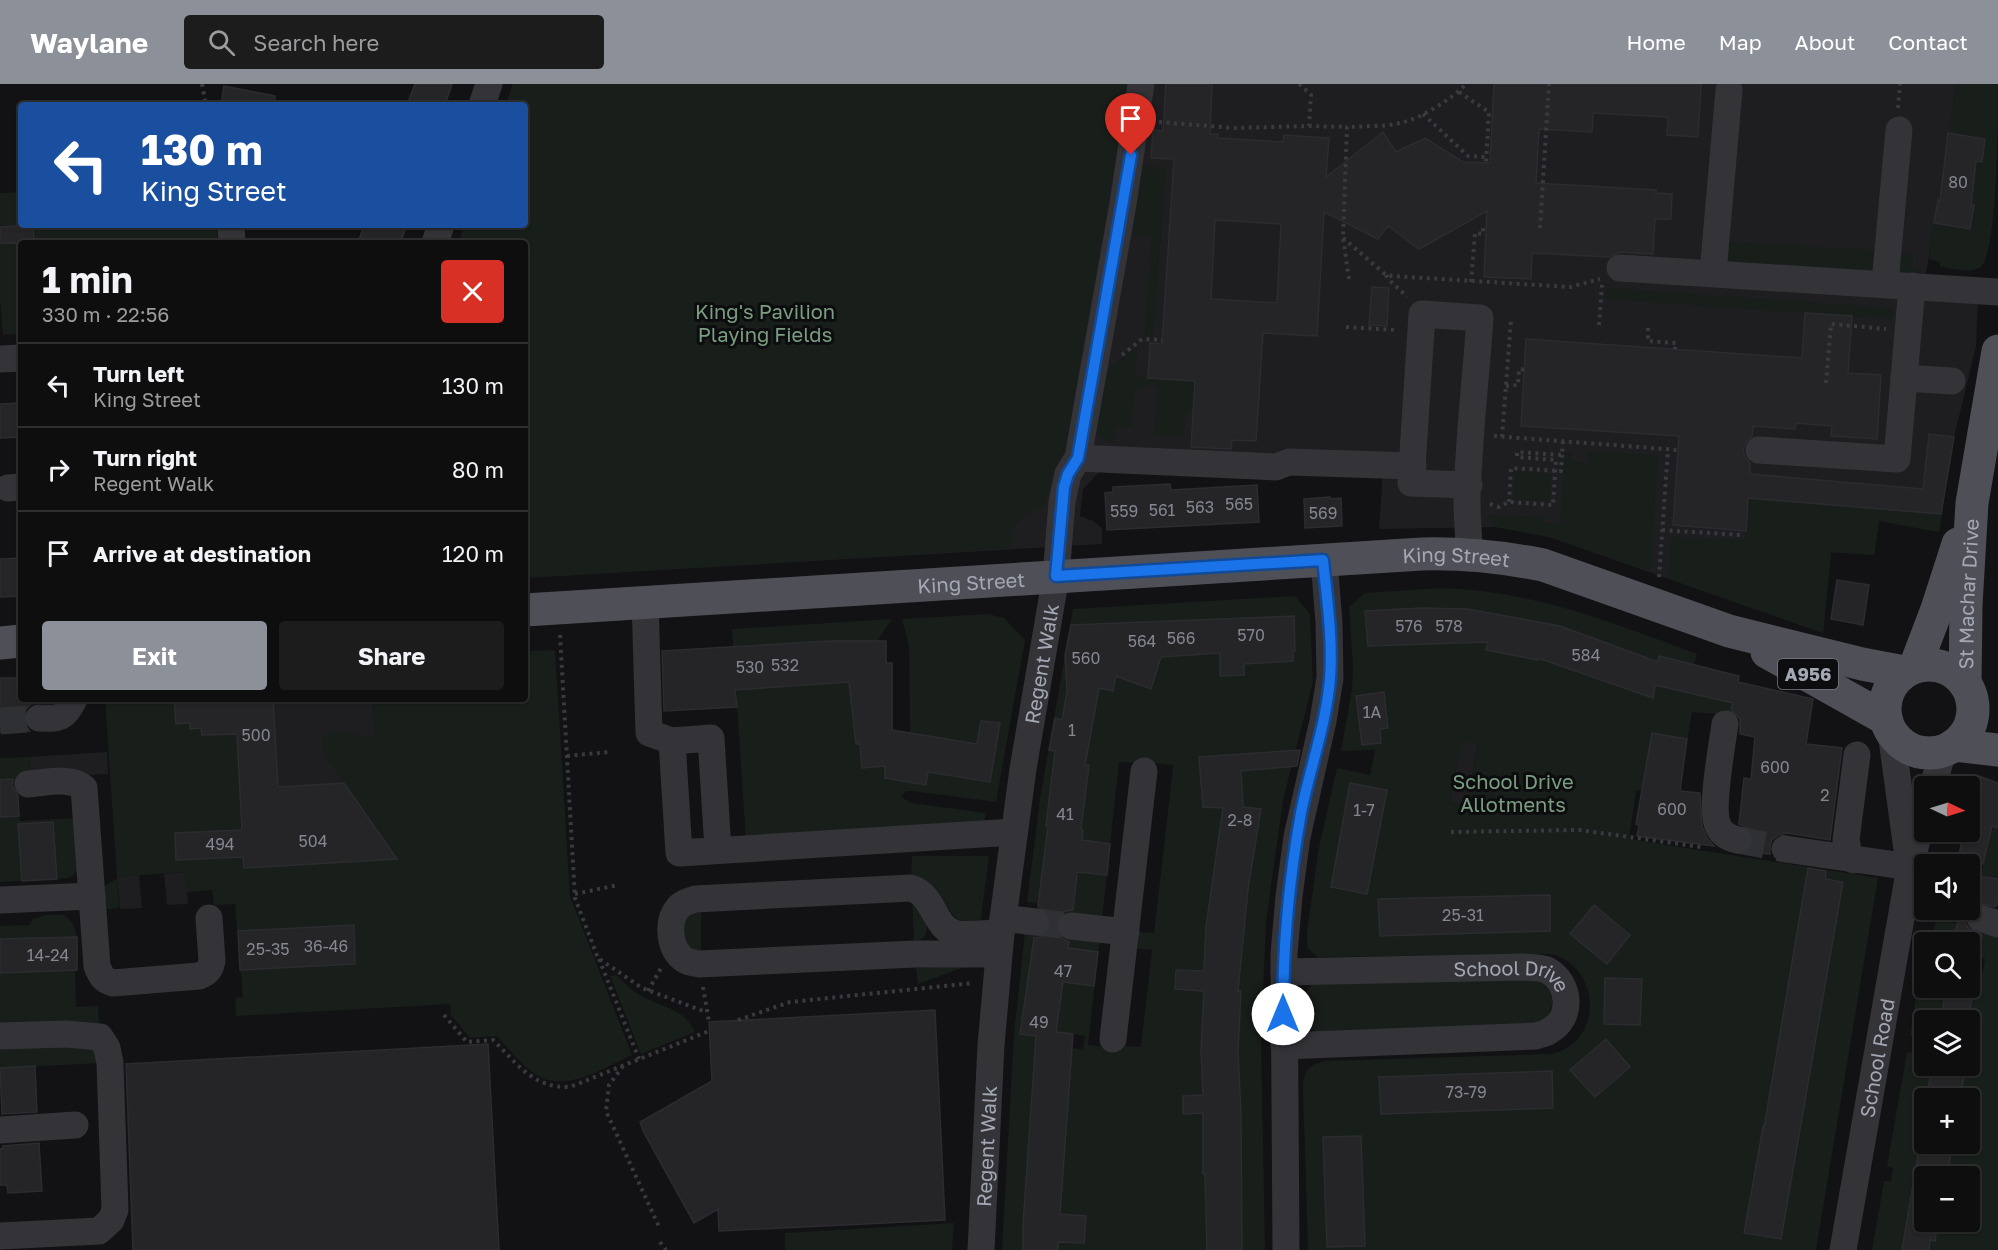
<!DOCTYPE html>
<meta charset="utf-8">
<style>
:root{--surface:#0e0e0f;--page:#1c1c1d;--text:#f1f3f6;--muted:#9b9c9e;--line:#2e2e2f;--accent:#8c9099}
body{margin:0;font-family:"Golos Text",sans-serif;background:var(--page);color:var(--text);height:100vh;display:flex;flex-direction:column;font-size:22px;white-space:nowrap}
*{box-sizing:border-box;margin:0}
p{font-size:20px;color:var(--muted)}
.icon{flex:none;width:33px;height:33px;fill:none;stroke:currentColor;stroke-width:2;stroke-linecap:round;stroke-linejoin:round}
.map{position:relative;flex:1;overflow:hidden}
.details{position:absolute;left:18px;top:156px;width:510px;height:462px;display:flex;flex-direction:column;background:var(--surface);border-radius:6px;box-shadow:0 2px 4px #0004,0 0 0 2px var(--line)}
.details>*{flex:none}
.hud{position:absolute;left:18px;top:18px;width:510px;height:126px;border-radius:6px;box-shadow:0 2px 4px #0004,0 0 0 2px var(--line);background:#1a4fa0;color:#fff;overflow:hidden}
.needle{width:39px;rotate:94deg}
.fabs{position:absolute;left:1914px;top:692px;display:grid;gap:12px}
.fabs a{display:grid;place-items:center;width:66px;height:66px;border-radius:6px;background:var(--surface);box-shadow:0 2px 4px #0004,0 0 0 2px var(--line);font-size:30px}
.pin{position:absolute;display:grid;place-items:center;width:51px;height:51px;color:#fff;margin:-62px -26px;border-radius:50% 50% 50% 0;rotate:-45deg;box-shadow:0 0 6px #0007}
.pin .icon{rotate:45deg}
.me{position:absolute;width:66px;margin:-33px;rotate:0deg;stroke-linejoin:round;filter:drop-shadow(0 0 4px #0008)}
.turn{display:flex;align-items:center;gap:21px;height:126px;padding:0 24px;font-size:27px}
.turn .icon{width:78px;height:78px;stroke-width:2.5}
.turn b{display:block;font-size:42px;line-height:51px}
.round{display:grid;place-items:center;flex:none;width:63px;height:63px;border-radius:6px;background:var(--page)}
.head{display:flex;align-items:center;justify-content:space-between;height:102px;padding:0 24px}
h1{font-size:36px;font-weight:700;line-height:45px}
.action{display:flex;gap:12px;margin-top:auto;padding:12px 24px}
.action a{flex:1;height:69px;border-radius:6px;background:var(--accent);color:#fff;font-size:24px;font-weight:700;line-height:69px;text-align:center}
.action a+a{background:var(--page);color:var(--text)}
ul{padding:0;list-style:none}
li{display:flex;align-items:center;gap:18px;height:84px;padding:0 24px;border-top:2px solid var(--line)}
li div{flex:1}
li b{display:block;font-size:22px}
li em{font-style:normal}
header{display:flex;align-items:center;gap:36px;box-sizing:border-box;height:84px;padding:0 30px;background:var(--accent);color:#fff}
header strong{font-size:28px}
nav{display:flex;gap:33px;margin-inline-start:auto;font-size:21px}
.search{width:420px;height:54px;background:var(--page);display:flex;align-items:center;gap:15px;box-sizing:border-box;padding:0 21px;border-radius:6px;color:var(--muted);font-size:22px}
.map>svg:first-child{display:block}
.built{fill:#1e1e21}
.green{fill:#181e1a;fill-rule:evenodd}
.building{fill:#252528;stroke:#2c2c30;stroke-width:1.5;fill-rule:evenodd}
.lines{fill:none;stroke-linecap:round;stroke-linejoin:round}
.minor-tunnel{stroke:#2f3034;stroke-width:27;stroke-dasharray:27 14;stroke-linecap:butt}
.path{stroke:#393a3f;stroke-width:4;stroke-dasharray:3 4.5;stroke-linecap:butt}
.minor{stroke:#333338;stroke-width:27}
.major{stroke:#4f5057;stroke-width:33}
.route-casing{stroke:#114b97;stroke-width:15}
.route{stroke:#1a73e8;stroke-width:10}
.labels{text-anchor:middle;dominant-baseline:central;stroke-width:6;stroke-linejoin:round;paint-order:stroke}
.number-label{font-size:16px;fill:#848690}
.shield{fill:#0d0d0f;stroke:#777982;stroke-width:1.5}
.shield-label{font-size:18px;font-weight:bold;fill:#a4a7b4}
.park-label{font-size:20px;fill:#7b9e81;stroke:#0d0d0f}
.street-label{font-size:20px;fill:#a4a7b4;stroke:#0d0d0f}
</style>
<header>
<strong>Waylane</strong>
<div class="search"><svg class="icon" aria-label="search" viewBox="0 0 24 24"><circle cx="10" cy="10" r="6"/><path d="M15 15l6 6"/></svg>Search here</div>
<nav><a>Home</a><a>Map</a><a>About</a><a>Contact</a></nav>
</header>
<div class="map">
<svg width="1998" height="1166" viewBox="0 0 1998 1166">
<rect width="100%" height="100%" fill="#121214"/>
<path class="built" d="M513 0H1956L1940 117H1938L1926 190 1978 215 1976 262 1954 353 1939 448 1879 437 1874 471 1831 468 1823 549 1549 453 1500 443 1379 445 1383 387 1104 383 1083 405 1080 432 1093 437 1102 444V460L525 494V159H459L465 141H525V21H506Z
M214 615H373L377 697 397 775 238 784Z
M1461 656 1478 659 1467 722 1450 719Z
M107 668 108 690 31 694 29 673Z
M186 788 188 820 167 821 164 790Z
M139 791 142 824 120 825 117 793Z"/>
<path class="green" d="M513 0H1126L1128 2 1065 365 1052 388 1045 421 1025 431 1010 447 1012 464 525 494V159H459L465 141H525V21H506Z
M1956 0H1998C1998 32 1998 166 1981 183 1971 190 1951 184 1940 183V178L1929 175 1934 139 1970 144 1974 121 1963 120 1970 76 1982 78 1985 55 1948 49Z
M1142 81 1166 84 1153 254H1145L1151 153 1132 151Z
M21 108V141H217L218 159H21V250L3 251 0 215V109Z
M1726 158 1876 166 1877 187 1729 180 1722 168Z
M1896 169 1913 170 1912 184 1924 186V192C1903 190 1899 191 1896 169Z
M1607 204 1892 224V235L1606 215Z
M1138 262 1136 287 1138 292 1146 294 1204 298 1207 328 1191 327 1186 330 1184 352 1154 350 1158 303 1147 300 1135 306 1131 343 1115 342 1114 359 1107 358 1096 347 1106 286Z
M1565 368H1572L1571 377 1588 379 1589 368 1658 371 1650 487 1549 453 1494 443 1490 438 1489 431 1543 433V439L1561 440Z
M1516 388 1551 390 1549 417 1514 415Z
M1748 414 1941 430 1939 448 1879 437 1874 471 1831 468 1823 549 1669 495 1671 453 1745 456Z
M1441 504C1535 507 1610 538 1697 570L1694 581 1704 584 1698 611 1733 619 1730 631 1692 628 1683 683 1675 712 1636 706 1629 755 1878 794 1816 1166H1308L1303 1005C1303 988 1308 981 1325 977L1552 970C1603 958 1602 884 1552 870L1324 873H1318L1311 868 1307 863V848L1319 763 1337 684 1370 691 1375 666 1341 667 1352 605 1353 582 1349 523 1365 509ZM1461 657 1478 660 1467 722 1450 719Z
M1295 512 1310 530 1313 598 1283 716 1266 839 1261 953 1265 1166H1002L1014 950 1025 848 1100 855 1088 961 1123 965 1124 962 1141 963 1152 866 1135 864 1136 848 1154 849 1173 684V681L1137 677 1136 679 1119 678 1102 835 1037 828 1038 819 1027 818 1040 715 1073 525ZM1068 949 1085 952 1083 966 1066 963Z
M988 530 1004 534 1025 556 996 718 912 707H906L901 713 911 719 986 729 984 740 746 757 732 545 892 535 877 557 853 558 847 580 856 659 860 660 862 684 885 682 886 694 925 701 928 688 990 698 1000 639 981 637 977 660 910 649 909 561 902 535Z
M555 566 570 812 632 971C603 984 563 1012 532 988 519 978 508 964 497 952L470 954 451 931 450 920 236 932 235 914 243 913 235 820 214 821 212 806 187 808 185 788 117 793 105 615H235L244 784 396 775 323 669 322 654C334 641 359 652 375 654L373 615H525V567Z
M29 673 31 694 17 695 20 737 76 734 78 785 73 792 68 794 0 798V674Z
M1998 724V795L1980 793Z
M912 772H989L981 835C954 852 947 814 933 802 927 796 920 795 911 795Z
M117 795 119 824 101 826V804Z
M912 813 927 834 926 850 921 856 914 857Z
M701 824V869L691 865 685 859 683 839 688 831Z
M46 831H64C82 842 77 869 77 886L75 887 76 923 98 922 99 939 0 944V842L29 841 33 835Z
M1936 836 1982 844 1998 850V1166H1929L1930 1156H1935L1938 1137H1970V1092H1942L1947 1091 1951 1068 1946 1067 1947 1059H1970V1014H1961L1963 1004 1957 1002 1960 981H1970V960L1973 940 1968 936 1975 898 1981 899 1985 875 1979 873 1981 854 1956 850 1954 858H1925L1927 845 1934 846Z
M1924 861V903H1946L1941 936H1924V981H1933L1927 1014H1924V1031L1902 1166H1872L1884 1097H1891L1893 1084 1887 1082 1907 968 1914 969 1916 953 1910 952Z
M970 881 918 900 916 884Z
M616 891C624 898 632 907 642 912 663 925 682 922 695 948L641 970 610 892Z
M1536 893C1555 910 1557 917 1544 939L1318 950C1298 939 1298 917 1311 901Z
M0 961 101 964 102 979 0 984Z
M954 1139 952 1166H785V1149Z"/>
<path class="building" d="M415 0H452L445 21H407Z
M1166 0H1212L1210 50H1218L1217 54 1283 58 1284 51 1329 54 1326 93 1383 48 1396 68 1425 54 1463 78 1490 79 1494 0H1701L1698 53 1667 51 1668 33 1593 29 1592 48 1539 45 1536 99 1656 106V109L1672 110 1671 135H1655L1653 170 1620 168 1609 173 1532 169 1531 195 1484 193 1487 127 1419 165 1388 142 1378 155 1324 128 1317 252 1263 249 1256 357 1232 356 1231 365 1191 363 1195 297 1148 294 1150 259 1162 260 1174 75 1151 74 1153 46 1163 47ZM1215 136 1281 140 1277 219 1211 215Z
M224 2 275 12 274 21H221Z
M1948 49 1985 55 1982 78 1976 77 1971 121H1974L1970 145 1934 139 1938 116 1940 117Z
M33 141 34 159H0V143Z
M364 141H407L400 159H358Z
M1372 203 1389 204 1387 242 1369 241Z
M1805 229 1852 232 1848 289 1881 291 1877 355 1831 352 1832 342 1796 339 1795 345 1753 342 1752 352 1746 358 1743 366 1745 373 1750 379V390L1923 405 1929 350 1954 353 1941 430 1748 414 1746 447 1673 441 1679 352 1521 342 1526 255 1802 274Z
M21 319V353L0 354V320Z
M1170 400 1171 406 1257 401 1259 438 1107 446 1105 409 1113 408V403Z
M1330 413V415L1341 414 1342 442 1305 444 1304 415Z
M21 474V512L0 513V475Z
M1837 496 1869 501 1863 541 1831 535Z
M1422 524 1468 525 1560 542 1658 578 1659 572 1739 592 1738 598 1813 615 1806 660 1842 664 1830 756 1787 749 1780 750 1772 756 1770 762V770L1748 768 1753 760V751L1748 744 1739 740 1744 694 1751 695 1755 653 1740 650V635L1731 626 1733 619 1655 601 1653 614 1538 574V576L1486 566 1488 558 1368 562 1365 527Z
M1294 532 1295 567H1293V577L1244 580V591L1220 592V569L1161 573 1151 605 1116 592 1113 607 1099 604 1085 681H1089L1081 746H1083L1082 756 1110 760 1107 791 1077 788 1073 826 1065 827 1059 832 1055 841 1057 849 1061 854 1069 858 1068 864 1098 868 1094 902 1063 898 1056 948 1073 950 1060 1130 1086 1132 1084 1159 1058 1158V1166H1023V1141L1036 952 1020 950 1034 854 1042 853 1048 848 1052 839 1050 831 1046 826 1038 822 1048 742H1046L1055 667 1049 666 1055 634 1062 636 1067 607 1065 571 1071 541Z
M830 557H886V579H892V646L977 660 981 637 1000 639 990 698 928 688 926 701 885 694V682L862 684 860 660H856L849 598 735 606 737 623 664 627 662 567Z
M0 594H21V615H38V619L31 620 26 625 23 633 25 641 30 647 0 648Z
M1384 608 1388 644 1380 645 1381 659 1362 661 1356 612Z
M174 615H273L278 703 344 699 397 775 244 784 243 773 176 776 175 749 242 746 237 650 202 651 201 644 190 645V639L176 640Z
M1652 649 1687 655 1680 707 1700 709 1702 742 1707 754 1714 762 1637 752 1639 741 1636 740Z
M1300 666 1297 682 1241 687 1243 723 1261 725 1248 805 1238 907H1241L1238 967 1241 1029 1242 1166H1207L1205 1090H1203V1029L1183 1030V1012L1203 1011 1201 966 1204 907 1175 905 1176 886 1204 887 1206 843 1223 724 1203 723 1199 673Z
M1979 692 1998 699V744L1992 742 1983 780H1957L1964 747H1970V698Z
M13 695 12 702 18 712 19 732 0 733V696Z
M1350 699 1387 706 1367 810 1331 803Z
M53 738 57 795 22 797 18 740Z
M1808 784 1826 787 1825 795 1843 798 1781 1155 1744 1149 1763 1043 1764 1044Z
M1970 791 1998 795V819L1995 823 1977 819 1970 822Z
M1550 811V847L1380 852 1378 815Z
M1594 821 1630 851 1607 880 1570 850Z
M1960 825H1968L1965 830V838L1969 845 1982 851 1981 858H1954Z
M354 841 355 880 240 886 238 847Z
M77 853V886L0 889V855Z
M1605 894 1642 895 1640 941 1604 940Z
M1946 903H1974L1968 936H1941Z
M935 926 945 1136 719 1147 718 1125 694 1139 643 1047 640 1038 712 997 709 938Z
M1606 955 1630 983 1595 1013 1570 986Z
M488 960 499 1166H133L126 980Z
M1932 981H1966L1960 1014H1927Z
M35 982 37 1028 2 1030 0 984Z
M1552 987 1553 1024 1381 1030 1379 993Z
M1361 1052 1365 1162 1327 1163 1323 1053Z
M39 1059 42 1107 8 1109 7 1101H0V1065L3 1064V1062Z
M1920 1059H1947L1946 1067 1951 1068 1947 1092H1924V1137H1938L1935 1157 1930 1156 1929 1166H1902Z"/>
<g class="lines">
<path class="minor-tunnel" d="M0 637 39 634
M1738 756 1785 765
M1036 838 1071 842"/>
<path class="path" d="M202 0 206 21
M1299 0 1311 11 1309 42
M1459 8 1489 28 1486 79
M1898 24 1900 0
M1423 30 1468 72 1486 73
M1159 38 1234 44 1309 42 1347 43
M1540 144 1549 0
M1343 154 1385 190 1392 192 1570 203 1600 195
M1386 191C1391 200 1400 205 1407 213
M1349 195 1343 154 1347 43C1364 42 1384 43 1400 39 1420 35 1452 15 1466 0
M1471 198 1475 149 1483 150V140
M1599 241 1602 201
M1346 243 1396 246
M1648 244V257L1676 259 1675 265
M1122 271 1142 255 1162 256
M1826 299 1831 240 1886 245
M1506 302 1518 301 1519 285 1525 286
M1494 352 1678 366
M1502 353 1511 236
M1509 418 1511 384 1561 387 1562 371
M1490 420 1499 423 1509 418 1553 421 1556 376 1517 373V368L1562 371 1563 357
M1662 446 1741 451
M1659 493 1668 365
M560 551 575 814 598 874 642 904 706 928
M567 672 609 668
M1451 748 1579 746 1701 763
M575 810 618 801
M1927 828 1958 834
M599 875 639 975
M703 903 709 938
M648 907 661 884
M444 931 467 958 493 956C518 980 532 1004 570 1003L709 947
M738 936 790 918 974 899
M623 982 609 1001 606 1027 660 1145
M660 1158 666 1166"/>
<g class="minor">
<path d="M482 21 489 0"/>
<path d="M231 141 232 159"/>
<path d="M435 159 441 141"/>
<path d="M1620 184 1998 208"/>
<path d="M1713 189 1729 6"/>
<path d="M1885 199 1899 46"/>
<path d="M0 275 21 274"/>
<path d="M1904 294 1952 297"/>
<path d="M1759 366 1897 375 1912 202"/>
<path d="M1078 374 1276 383 1289 378 1413 382"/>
<path d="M1469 401 1411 399 1422 230 1480 234C1476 295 1468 357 1467 419 1467 435 1469 452 1469 469"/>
<path d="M8 404 21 403"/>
<path d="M645 517 649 649 672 657"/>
<path d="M39 634C59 635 65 635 74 615"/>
<path d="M1725 640C1722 662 1711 721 1717 739 1720 749 1728 754 1738 756"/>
<path d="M1891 648 1908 773"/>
<path d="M28 700C46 699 70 692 84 704L97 882C101 892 103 896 113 899L199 892C207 889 210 886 212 877L209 834"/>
<path d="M1933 702 1943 667"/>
<path d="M1785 765 1910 783"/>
<path d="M718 766 711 654 672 657 679 769 1014 748"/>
<path d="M1854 776 1849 771 1846 756 1857 671"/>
<path d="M0 816 92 812"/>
<path d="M1003 834 1036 838"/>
<path d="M1980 834 1998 840"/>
<path d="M1071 842 1126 848"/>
<path d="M998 870H916L699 880C692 879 686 878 681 873 669 862 667 836 678 824 682 819 689 817 695 815L911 804C936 812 933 845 957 850 971 852 987 849 1001 849"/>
<path id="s1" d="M1284 888 1524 883C1531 884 1540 883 1547 886 1570 898 1574 934 1549 947 1546 950 1540 950 1536 952L1284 962"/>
<path d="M0 952 66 950 100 953 107 964 110 979 115 1126 111 1136 99 1147 0 1152"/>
<path d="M1113 955 1144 687"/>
<path d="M0 1046 75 1041"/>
<path id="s2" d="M981 1166 991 961 1001 849 1023 685 1056 492 1062 418 1068 390 1078 374 1123 120 1141 0"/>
<path d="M1286 1166 1284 870 1289 812 1297 753 1323 637 1330 594 1329 539 1324 476"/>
<path id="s3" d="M1843 1166 1910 783 1924 729"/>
</g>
<g class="major">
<path id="s4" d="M525 526 1422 470C1464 469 1502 473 1543 481L1729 547 1862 580 1904 588"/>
<path d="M0 559 21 557"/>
<path d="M1767 568 1886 635"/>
<circle cx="1929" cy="625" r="44"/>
<path d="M1915 583 1937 525 1958 460"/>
<path id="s5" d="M1965 600 1966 521 1972 419 1998 267"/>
<path d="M1954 661 1998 666"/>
</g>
</g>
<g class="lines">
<defs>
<path id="route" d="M1131 71 1078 374 1068 390 1064 403 1056 492 1323 476C1327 515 1333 556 1330 595 1326 641 1310 684 1301 729 1289 795 1283 862 1283 930"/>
</defs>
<use href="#route" class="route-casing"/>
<use href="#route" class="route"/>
</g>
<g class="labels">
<g class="number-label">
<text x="1958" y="98">80</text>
<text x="1239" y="420">565</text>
<text x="1200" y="423">563</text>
<text x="1162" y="426">561</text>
<text x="1124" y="427">559</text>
<text x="1323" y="429">569</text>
<text x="1409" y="542">576</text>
<text x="1449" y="542">578</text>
<text x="1251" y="551">570</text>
<text x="1181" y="554">566</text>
<text x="1142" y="557">564</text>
<text x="1586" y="571">584</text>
<text x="1086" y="574">560</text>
<text x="785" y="581">532</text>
<text x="750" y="583">530</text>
<text x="1372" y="628">1A</text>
<text x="1072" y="646">1</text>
<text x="256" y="651">500</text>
<text x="1775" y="683">600</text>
<text x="1825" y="711">2</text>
<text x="1672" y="725">600</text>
<text x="1364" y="726">1-7</text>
<text x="1065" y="730">41</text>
<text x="1240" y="736">2-8</text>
<text x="313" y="757">504</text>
<text x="220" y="760">494</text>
<text x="1463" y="831">25-31</text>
<text x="326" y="862">36-46</text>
<text x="268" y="865">25-35</text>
<text x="48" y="871">14-24</text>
<text x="1063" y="887">47</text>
<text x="1039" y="938">49</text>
<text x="1466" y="1008">73-79</text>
</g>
<rect class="shield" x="1778" y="575" width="60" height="30" rx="4.5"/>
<g class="shield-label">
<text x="1808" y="590">A956</text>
</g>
<g class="park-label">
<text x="765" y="227">King's Pavilion<tspan x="765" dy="23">Playing Fields</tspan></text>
<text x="1513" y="697">School Drive<tspan x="1513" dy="23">Allotments</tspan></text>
</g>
<g class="street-label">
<text stroke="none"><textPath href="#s4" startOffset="933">King Street</textPath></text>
<text stroke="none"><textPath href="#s4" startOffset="447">King Street</textPath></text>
<text stroke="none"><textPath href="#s5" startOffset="90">St Machar Drive</textPath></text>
<text stroke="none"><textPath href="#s2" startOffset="590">Regent Walk</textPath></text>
<text stroke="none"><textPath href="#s1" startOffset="230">School Drive</textPath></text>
<text stroke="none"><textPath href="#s3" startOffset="195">School Road</textPath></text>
<text stroke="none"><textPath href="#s2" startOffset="104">Regent Walk</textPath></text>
</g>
</g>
</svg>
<div class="fabs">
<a><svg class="needle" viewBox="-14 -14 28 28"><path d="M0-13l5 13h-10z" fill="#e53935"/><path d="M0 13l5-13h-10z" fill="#9b9c9e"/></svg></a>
<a><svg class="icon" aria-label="sound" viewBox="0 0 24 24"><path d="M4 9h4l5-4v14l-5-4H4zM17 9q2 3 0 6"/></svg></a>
<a><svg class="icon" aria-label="search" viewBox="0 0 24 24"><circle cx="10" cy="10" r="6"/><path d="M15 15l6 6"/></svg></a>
<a><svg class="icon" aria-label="layers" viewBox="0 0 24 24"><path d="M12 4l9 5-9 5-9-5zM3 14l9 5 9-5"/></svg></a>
<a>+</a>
<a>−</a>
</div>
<div class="pin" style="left:1131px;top:71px;background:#d93025"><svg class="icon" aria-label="arrive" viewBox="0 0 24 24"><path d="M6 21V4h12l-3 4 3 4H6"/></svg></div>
<svg class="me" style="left:1283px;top:930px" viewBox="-20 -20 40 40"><circle r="19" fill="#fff"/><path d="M0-13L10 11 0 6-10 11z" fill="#1a73e8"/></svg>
<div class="hud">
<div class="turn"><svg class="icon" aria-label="left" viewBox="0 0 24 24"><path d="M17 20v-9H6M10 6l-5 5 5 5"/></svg><div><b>130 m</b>King Street</div></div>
</div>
<section class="details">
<div class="head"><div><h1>1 min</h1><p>330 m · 22:56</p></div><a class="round" style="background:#d93025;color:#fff"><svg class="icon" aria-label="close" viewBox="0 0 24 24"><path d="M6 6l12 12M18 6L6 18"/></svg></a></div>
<ul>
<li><svg class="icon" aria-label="left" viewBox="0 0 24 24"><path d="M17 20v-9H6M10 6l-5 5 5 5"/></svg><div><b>Turn left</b><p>King Street</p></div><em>130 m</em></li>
<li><svg class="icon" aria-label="right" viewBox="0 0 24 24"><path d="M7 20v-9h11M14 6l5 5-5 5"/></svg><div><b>Turn right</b><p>Regent Walk</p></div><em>80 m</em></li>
<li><svg class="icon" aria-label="arrive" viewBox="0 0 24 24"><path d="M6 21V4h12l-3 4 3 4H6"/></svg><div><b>Arrive at destination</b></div><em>120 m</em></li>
</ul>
<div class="action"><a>Exit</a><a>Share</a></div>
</section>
</div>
